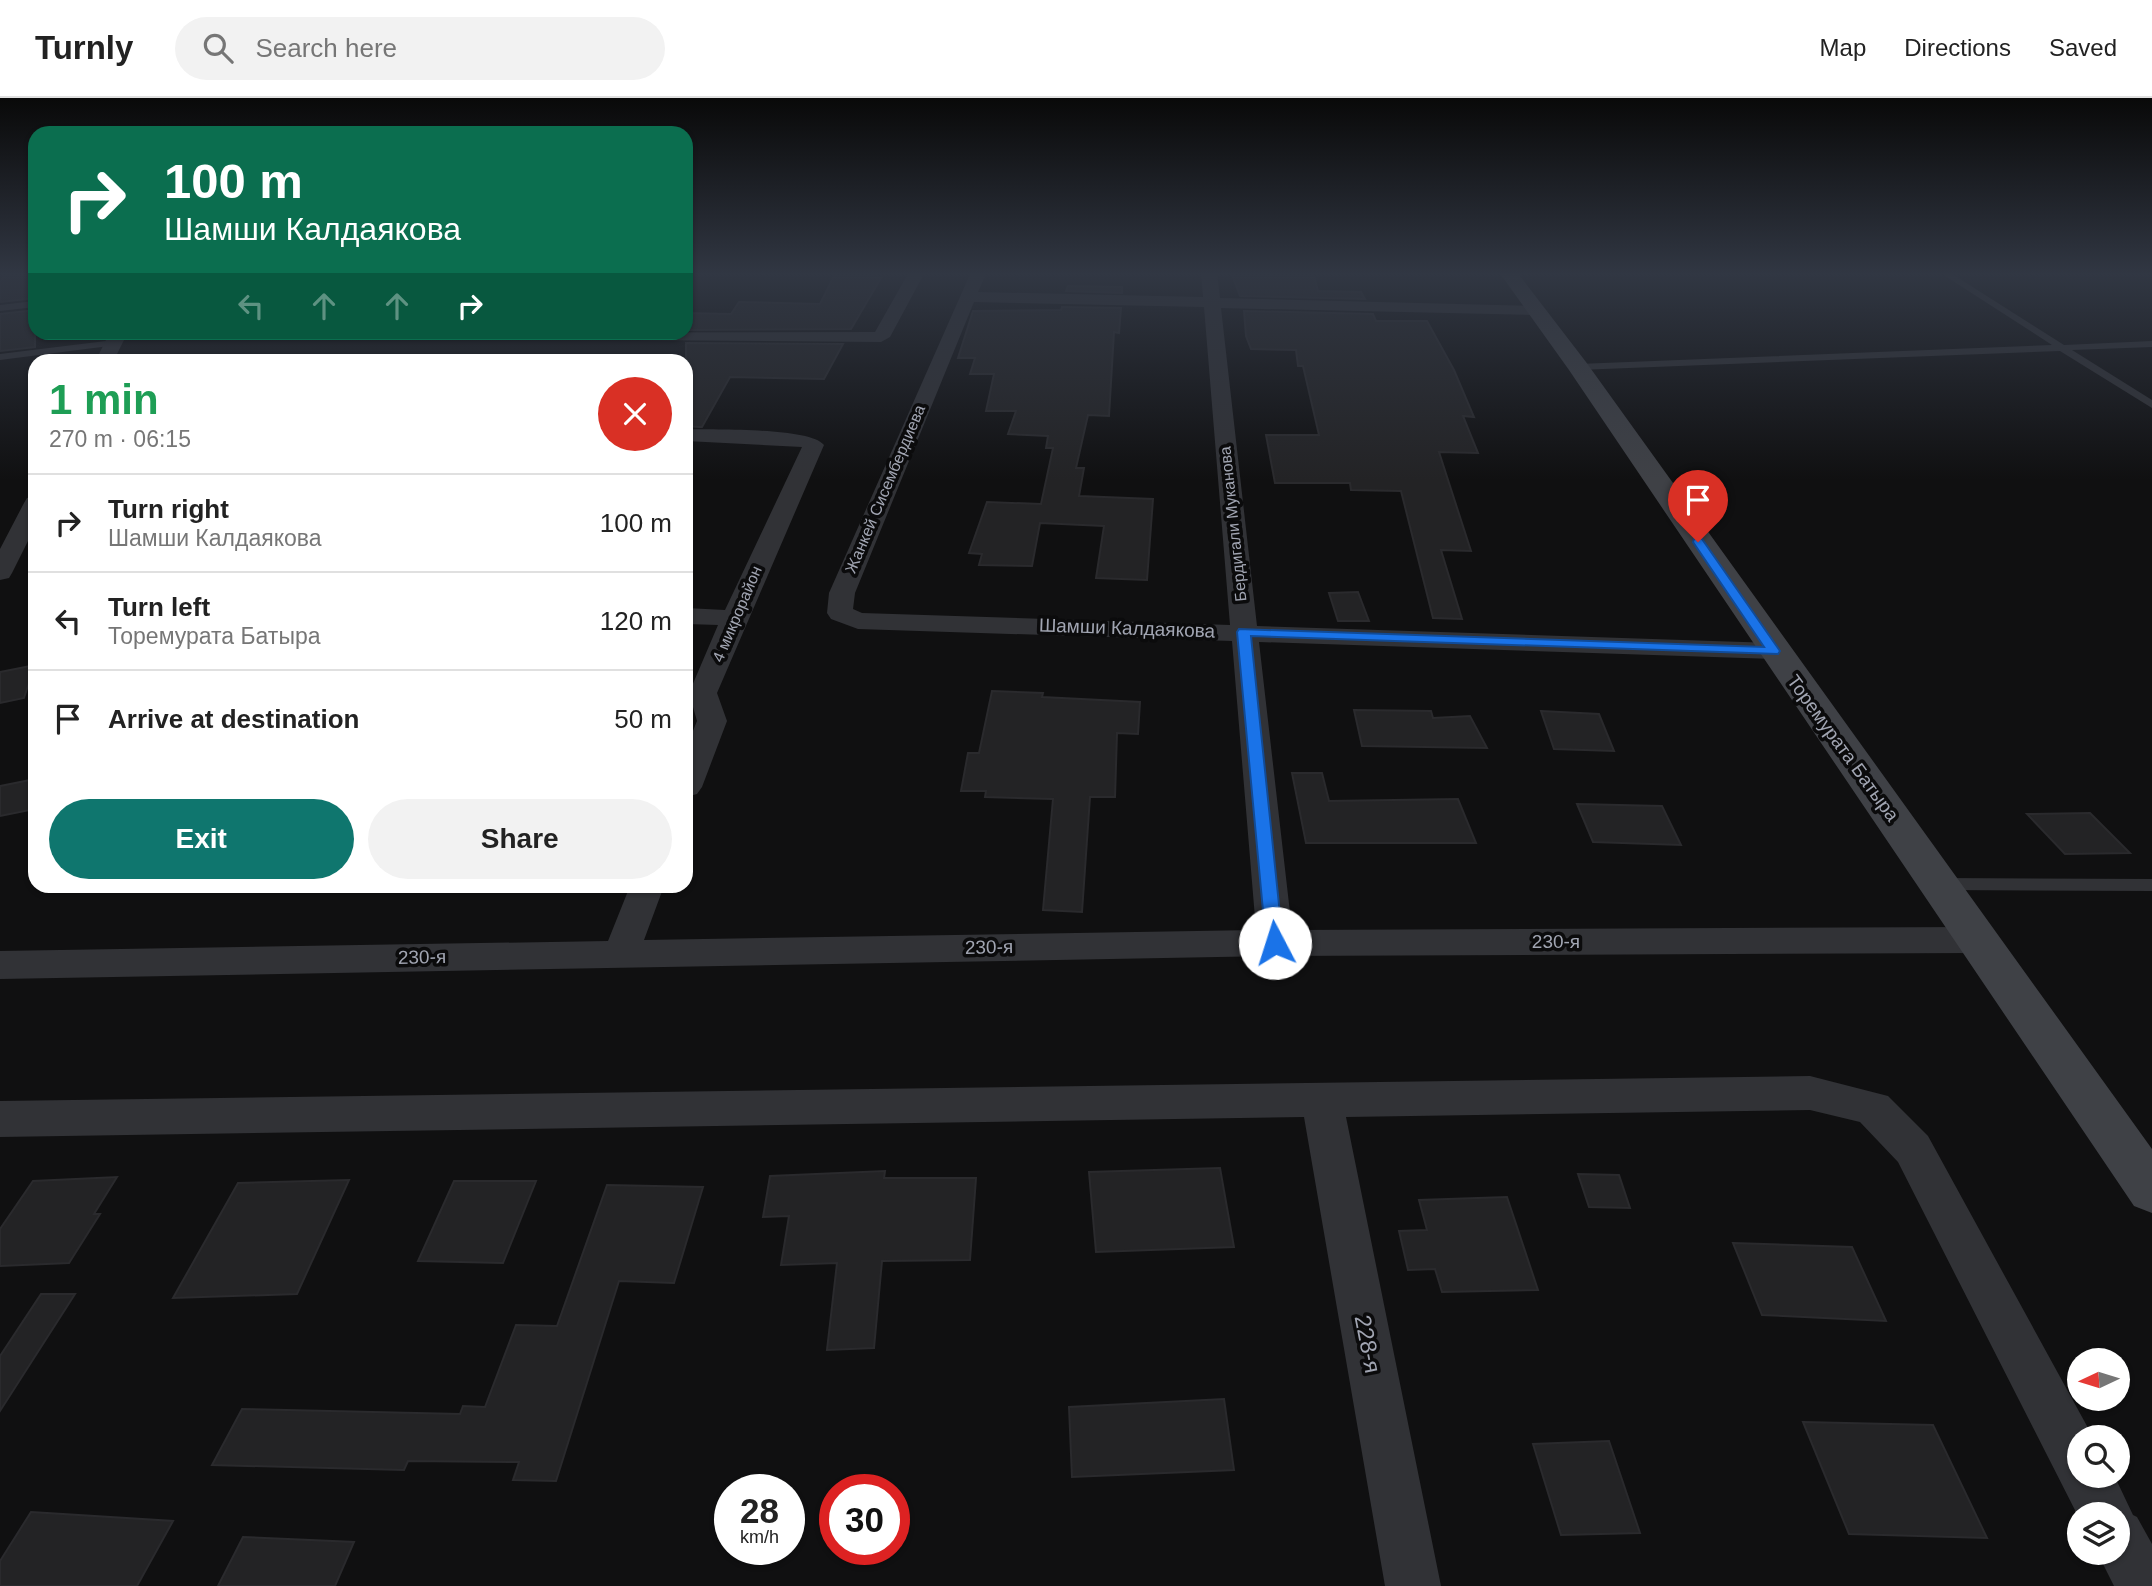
<!DOCTYPE html>
<meta charset="utf-8">
<style>
:root{--surface:#fff;--page:#f2f2f2;--text:#222;--muted:#767676;--line:#e0e0e0;--accent:#0f766e}
body{margin:0;font-family:Arial,sans-serif;background:var(--page);color:var(--text);height:100vh;display:flex;flex-direction:column;font-size:26px;white-space:nowrap}
*{box-sizing:border-box;margin:0}
p{font-size:23px;color:var(--muted)}
.icon{flex:none;width:38px;height:38px;fill:none;stroke:currentColor;stroke-width:2;stroke-linecap:round;stroke-linejoin:round}
.map{position:relative;flex:1;overflow:hidden}
.details{position:absolute;left:28px;top:256px;width:665px;height:539px;display:flex;flex-direction:column;background:var(--surface);border-radius:21px;box-shadow:0 2px 5px #0004}
.details>*{flex:none}
.top-card{position:absolute;left:28px;top:28px;width:665px;height:214px;border-radius:21px;box-shadow:0 2px 5px #0004;background:#0b6e4f;color:#fff;overflow:hidden}
.needle{width:46px;rotate:266deg}
.controls{position:absolute;left:2067px;top:1250px;display:grid;gap:14px}
.controls a{display:grid;place-items:center;width:63px;height:63px;border-radius:50%;background:var(--surface);box-shadow:0 2px 5px #0004;font-size:35px}
.speed{position:absolute;left:714px;top:1376px;display:flex;gap:14px;font-size:35px;font-weight:700;text-align:center}
.speed>*{display:grid;place-content:center;width:91px;height:91px;border-radius:50%;background:var(--surface);box-shadow:0 2px 5px #0004;line-height:1}
.speed small{font-size:18px;font-weight:400}
.speed .limit{border:10px solid #d22;background:#fff;color:#111}
.pin{position:absolute;display:grid;place-items:center;width:60px;height:60px;color:#fff;margin:-72px -30px;border-radius:50% 50% 50% 0;rotate:-45deg;box-shadow:0 0 7px #0007}
.pin .icon{rotate:45deg}
.me{position:absolute;width:77px;margin:-38px;rotate:355deg;stroke-linejoin:round;filter:drop-shadow(0 0 5px #0008)}
.turn{display:flex;align-items:center;gap:24px;height:147px;padding:0 21px;font-size:32px}
.turn .icon{width:91px;height:91px;stroke-width:2.5}
.turn b{display:block;font-size:49px;line-height:60px}
.lanes{display:flex;align-items:center;height:66px;padding:0 21px;background:#0003;justify-content:center;gap:35px;direction:ltr}
.lanes .off{opacity:.35}
.round{display:grid;place-items:center;flex:none;width:74px;height:74px;border-radius:37px;background:var(--page)}
.headline{display:flex;align-items:center;justify-content:space-between;height:119px;padding:0 21px}
h1{font-size:42px;font-weight:700;line-height:52px;color:#1e9e55}
.cta{display:flex;gap:14px;margin-top:auto;padding:14px 21px}
.cta a{flex:1;height:80px;border-radius:42px;background:var(--accent);color:#fff;font-size:28px;font-weight:700;line-height:80px;text-align:center}
.cta a+a{background:var(--page);color:var(--text)}
ul{padding:0;list-style:none}
li{display:flex;align-items:center;gap:21px;height:98px;padding:0 21px;border-top:2px solid var(--line)}
li div{flex:1}
li b{display:block;font-size:26px}
li em{font-style:normal}
header{display:flex;align-items:center;gap:42px;box-sizing:border-box;height:98px;padding:0 35px;background:var(--surface);border-bottom:2px solid var(--line)}
header strong{font-size:33px}
nav{display:flex;gap:38px;margin-inline-start:auto;font-size:24px}
.search{width:490px;height:63px;background:var(--page);display:flex;align-items:center;gap:18px;box-sizing:border-box;padding:0 24px;border-radius:38px;color:var(--muted);font-size:26px}
.map>svg:first-child{display:block}
.building{fill:#232325;stroke:#2a2a2d;stroke-width:2}
.lines{fill:none;stroke-linecap:round;stroke-linejoin:round}
.lane{fill:#313236;fill-rule:evenodd}
.street{fill:#313236;fill-rule:evenodd}
.secondary{fill:#3f4146;fill-rule:evenodd}
.route{fill:#1a73e8;stroke:#114b97;stroke-width:2}
.labels{text-anchor:middle;dominant-baseline:central;stroke-width:7;stroke-linejoin:round;paint-order:stroke}
.far-street-label{font-size:16px;fill:#a1a5b2;stroke:#0b0b0c}
.street-label{font-size:19px;fill:#a1a5b2;stroke:#0b0b0c}
.near-street-label{font-size:23px;fill:#a1a5b2;stroke:#0b0b0c}
</style>
<header>
<strong>Turnly</strong>
<div class="search"><svg class="icon" aria-label="search" viewBox="0 0 24 24"><circle cx="10" cy="10" r="6"/><path d="M15 15l6 6"/></svg>Search here</div>
<nav><a>Map</a><a>Directions</a><a>Saved</a></nav>
</header>
<div class="map">
<svg width="2152" height="1488" viewBox="0 0 2152 1488">
<rect width="100%" height="100%" fill="#101011"/>
<path class="building" d="M35 174V200L0 204V184L6 176Z
M836 174H875L873 180H881L851 231 686 232V215L731 216 739 204 820 206Z
M1231 174H1313L1318 193 1361 194 1365 201 1240 198Z
M1068 188 1122 189V195L1066 193Z
M1062 209 1121 210 1119 235 1114 234 1109 318 1088 317 1076 370H1084L1079 398 1153 401 1147 482 1096 480 1104 428 1040 425 1032 468 979 467 982 456 969 455 987 404 1041 406 1053 350H1046L1048 338 1008 336 1016 313H986L994 276H970L975 260H958L973 213 1061 212Z
M35 212V249L0 253V216Z
M1244 213 1373 216 1376 223H1427L1454 272 1474 319 1463 318 1478 355 1439 354 1471 453 1441 452 1462 521 1433 520 1401 393 1351 392 1350 385H1275L1266 337H1319L1303 268H1298L1296 252 1251 251 1246 238Z
M686 245 843 246 824 281 730 279 702 329H699L686 328Z
M1358 494 1369 523H1338L1329 495Z
M35 567 24 600 0 605V574Z
M992 593 1043 595 1042 599 1140 604 1138 636 1117 635 1115 699H1090L1082 814 1043 812 1053 701 985 699 986 693H961L968 655H979Z
M1354 612 1431 613 1433 620 1470 618 1487 650 1362 648Z
M1541 613 1599 616 1614 653 1554 651Z
M1292 675H1322L1329 703 1458 701 1476 745H1306Z
M35 681V711L0 718V688Z
M1577 706 1662 708 1681 747 1593 744Z
M2090 715 2130 755 2065 756 2027 716Z
M1220 1070 1234 1149 1096 1154 1089 1074Z
M885 1073 884 1080H976L970 1162 882 1163 874 1250 827 1252 837 1165 781 1167 789 1118 763 1119 770 1078Z
M1578 1076 1619 1077 1630 1110 1589 1109Z
M117 1079 94 1116H100L69 1165 0 1168V1131L33 1083Z
M349 1082 297 1196 173 1200 238 1085Z
M454 1083H536L503 1165 418 1163Z
M607 1087 703 1089 674 1185 619 1183 556 1383 513 1382 519 1364 408 1363 404 1372 212 1367 242 1311 460 1316 463 1308 485 1309 516 1227 557 1228Z
M1507 1099 1538 1192 1442 1194 1435 1171 1408 1172 1399 1133 1427 1132 1419 1102Z
M1733 1145 1852 1149 1886 1223 1762 1217Z
M41 1196H75L0 1313V1258Z
M1224 1301 1234 1372 1072 1379 1069 1309Z
M1803 1324 1933 1327 1987 1440 1849 1436Z
M1609 1343 1640 1435 1561 1437 1533 1346Z
M31 1414 173 1423 137 1488H0V1463Z
M243 1439 354 1444 335 1488H218Z"/>
<g class="lines">
<path class="lane" d="M1939 174H1949L2064 247 2152 243V249L2072 252 2152 302V310L2060 253 1578 272 1573 269 1578 266 2052 247Z
M35 203V209L0 213V207Z
M114 242 117 243V247L0 262V256Z
M1940 780 2152 781V793L1940 792 1934 790 1931 786 1934 782Z"/>
<path class="street" d="M909 174H925L890 239 881 244 398 240 389 235 875 234Z
M971 174H987L978 194 1203 199 1201 174H1217L1220 200 1540 208 1542 212 1534 217 1221 210 1257 528 1774 545 1784 547 1788 553 1784 559 1774 561 1259 544 1292 832 1977 829 1990 833 1995 842 1990 851 1977 855 1275 858 0 881V853L608 843 630 788H664L644 842 1256 832 1232 543 858 531 831 521 827 515 829 495ZM974 204 1204 209 1230 527 862 515 853 511 855 495Z
M110 234H128L114 262H96Z
M686 331C712 332 810 329 824 347L717 595 727 623 702 689 697 696 686 699V650L697 623 689 595 718 527 686 526V510L725 512 802 349 686 343Z
M35 398V429L12 475 9 480 0 482V451L24 405 27 400Z
M1810 978 1888 998 1928 1038 2093 1339H2079V1377H2114L2133 1417 2137 1419 2152 1446V1488H2114L2097 1454H2118V1416H2079V1420L1898 1064 1860 1024 1810 1012 1346 1019 1441 1488H1385L1304 1019 0 1039V1003Z"/>
<path class="secondary" d="M1499 174H1517L1586 264 2152 1051V1115L2134 1108 1569 272Z"/>
</g>
<linearGradient id="sky" x2="0" y2="1"><stop stop-color="#090909"/><stop offset="0.46" stop-color="#313743"/><stop offset="1" stop-color="#313743" stop-opacity="0"/></linearGradient>
<rect width="2152" height="382" fill="url(#sky)"/>
<path class="route" d="M1694 441H1702L1780 553 1778 556 1251 538 1283 845 1281 849H1269L1266 845 1237 534 1239 531 1764 549 1693 444Z"/>
<g class="labels">
<g class="far-street-label">
<text transform="translate(885 391) rotate(-67)">Жанкей Сисембердиева</text>
<text transform="translate(1233 426) rotate(-96)">Бердигали Муканова</text>
<text transform="translate(737 516) rotate(-67)">4 микрорайон</text>
</g>
<g class="street-label">
<text transform="translate(1127 530) rotate(2)">Шамши Калдаякова</text>
<text transform="translate(1843 650) rotate(54)">Торемурата Батыра</text>
<text x="1556" y="843">230-я</text>
<text transform="translate(989 849) rotate(-1)">230-я</text>
<text transform="translate(422 859) rotate(-1)">230-я</text>
</g>
<g class="near-street-label">
<text transform="translate(1368 1246) rotate(79)">228-я</text>
</g>
</g>
</svg>
<div class="controls">
<a><svg class="needle" viewBox="-14 -14 28 28"><path d="M0-13l5 13h-10z" fill="#e53935"/><path d="M0 13l5-13h-10z" fill="#767676"/></svg></a>
<a><svg class="icon" aria-label="search" viewBox="0 0 24 24"><circle cx="10" cy="10" r="6"/><path d="M15 15l6 6"/></svg></a>
<a><svg class="icon" aria-label="layers" viewBox="0 0 24 24"><path d="M12 4l9 5-9 5-9-5zM3 14l9 5 9-5"/></svg></a>
</div>
<div class="speed"><div>28<small>km/h</small></div><div class="limit">30</div></div>
<div class="pin" style="left:1698px;top:444px;background:#d93025"><svg class="icon" aria-label="arrive" viewBox="0 0 24 24"><path d="M6 21V4h12l-3 4 3 4H6"/></svg></div>
<svg class="me" style="left:1275px;top:845px" viewBox="-20 -20 40 40"><circle r="19" fill="#fff"/><path d="M0-13L10 11 0 6-10 11z" fill="#1a73e8"/></svg>
<div class="top-card">
<div class="turn"><svg class="icon" aria-label="right" viewBox="0 0 24 24"><path d="M7 20v-9h11M14 6l5 5-5 5"/></svg><div><b>100 m</b>Шамши Калдаякова</div></div>
<div class="lanes"><svg class="icon off" aria-label="left" viewBox="0 0 24 24"><path d="M17 20v-9H6M10 6l-5 5 5 5"/></svg><svg class="icon off" aria-label="ahead" viewBox="0 0 24 24"><path d="M12 20V5M6 11l6-6 6 6"/></svg><svg class="icon off" aria-label="ahead" viewBox="0 0 24 24"><path d="M12 20V5M6 11l6-6 6 6"/></svg><svg class="icon" aria-label="right" viewBox="0 0 24 24"><path d="M7 20v-9h11M14 6l5 5-5 5"/></svg></div>
</div>
<section class="details">
<div class="headline"><div><h1>1 min</h1><p>270 m · 06:15</p></div><a class="round" style="background:#d93025;color:#fff"><svg class="icon" aria-label="close" viewBox="0 0 24 24"><path d="M6 6l12 12M18 6L6 18"/></svg></a></div>
<ul>
<li><svg class="icon" aria-label="right" viewBox="0 0 24 24"><path d="M7 20v-9h11M14 6l5 5-5 5"/></svg><div><b>Turn right</b><p>Шамши Калдаякова</p></div><em>100 m</em></li>
<li><svg class="icon" aria-label="left" viewBox="0 0 24 24"><path d="M17 20v-9H6M10 6l-5 5 5 5"/></svg><div><b>Turn left</b><p>Торемурата Батыра</p></div><em>120 m</em></li>
<li><svg class="icon" aria-label="arrive" viewBox="0 0 24 24"><path d="M6 21V4h12l-3 4 3 4H6"/></svg><div><b>Arrive at destination</b></div><em>50 m</em></li>
</ul>
<div class="cta"><a>Exit</a><a>Share</a></div>
</section>
</div>
